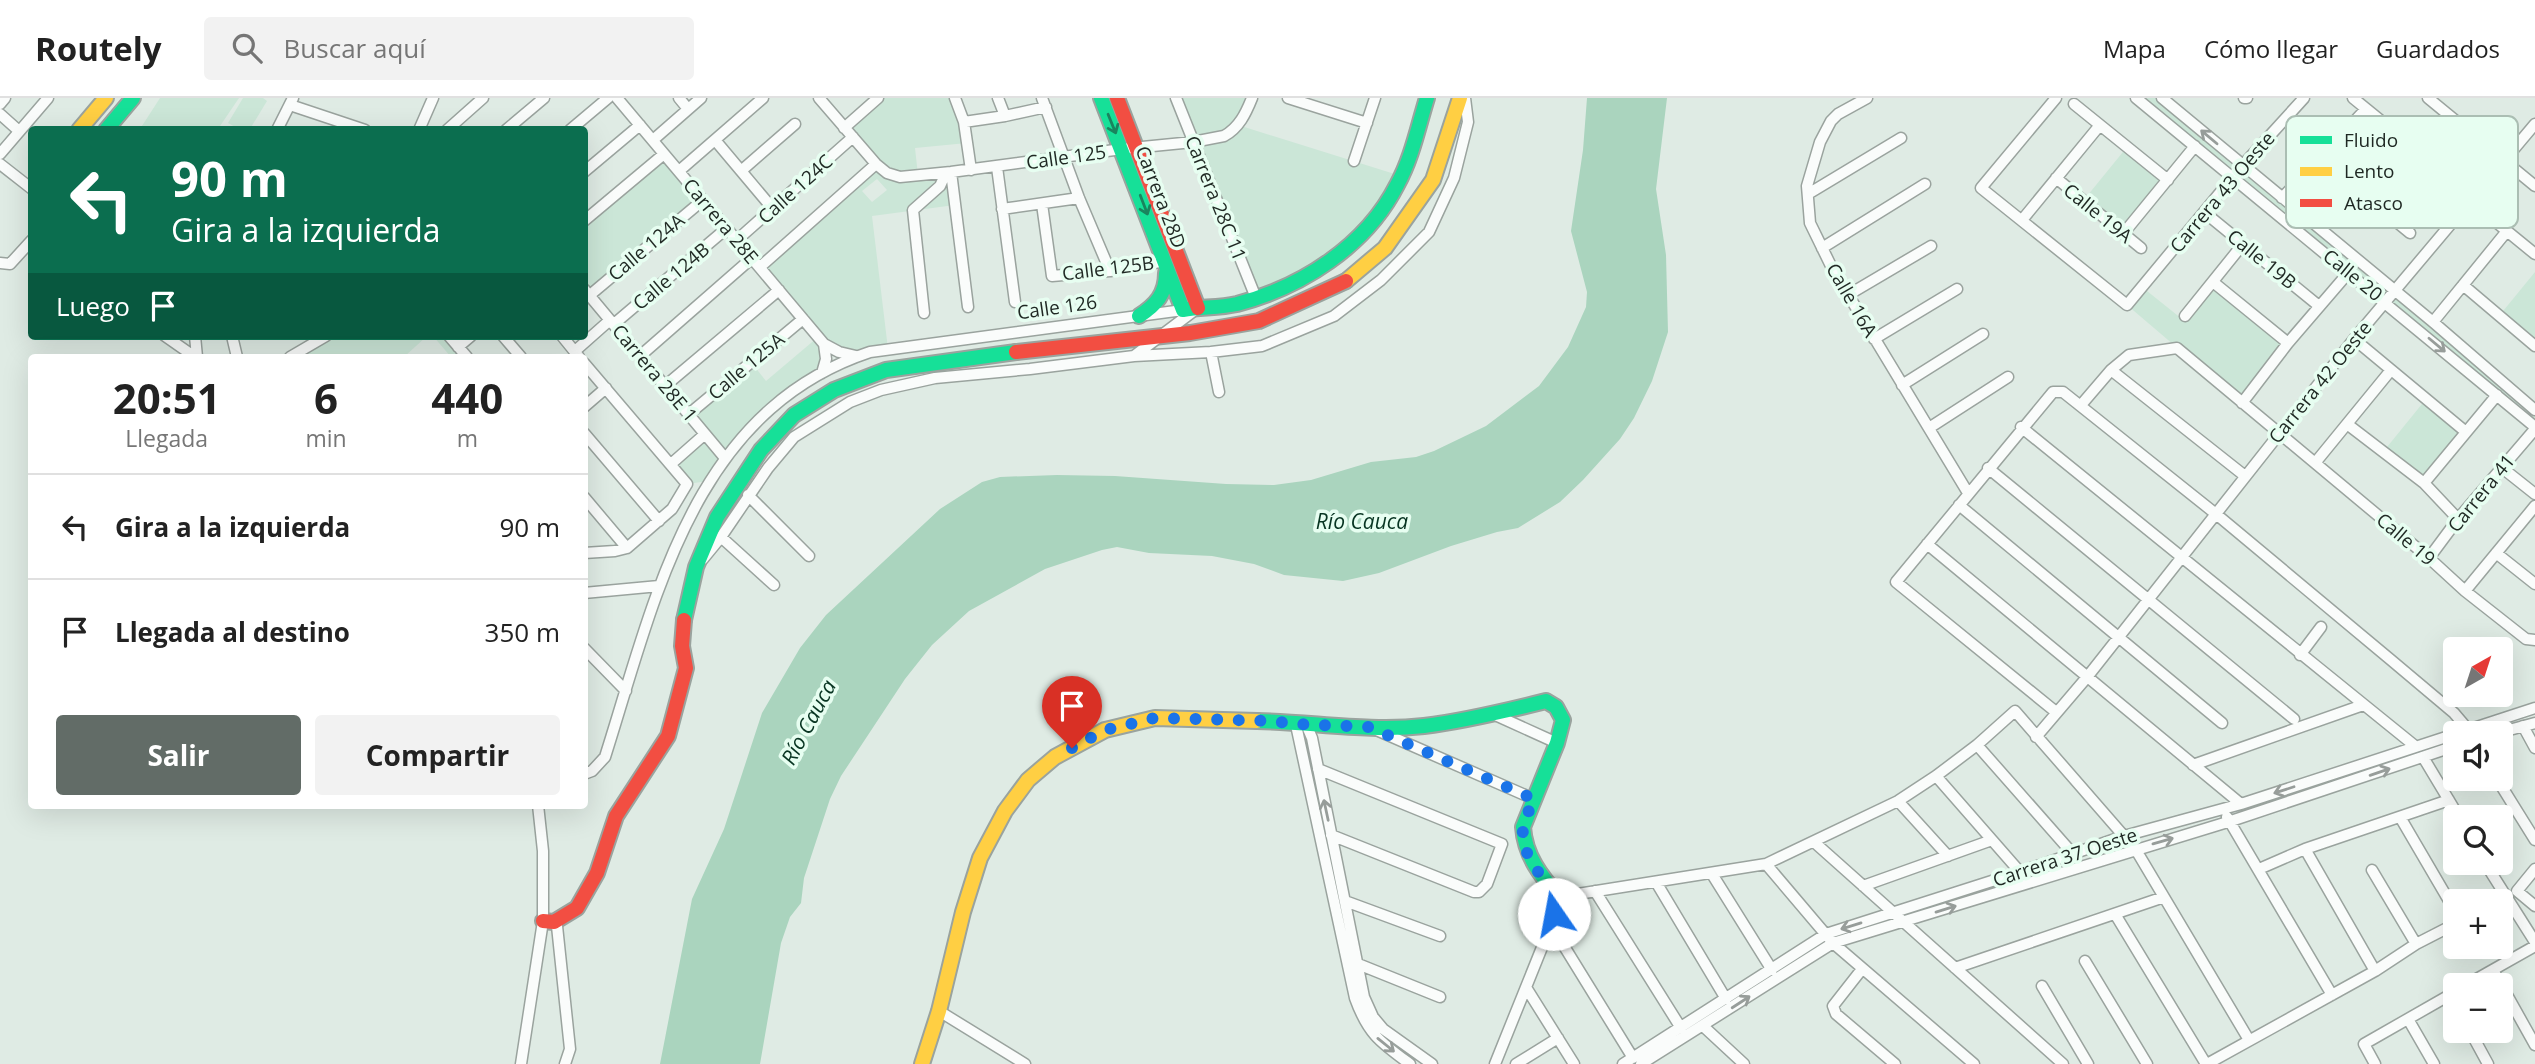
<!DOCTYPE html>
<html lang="es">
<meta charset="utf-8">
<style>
:root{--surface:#fff;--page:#f2f2f2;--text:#222;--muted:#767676;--line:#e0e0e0;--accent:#626c67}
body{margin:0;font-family:"Open Sans",sans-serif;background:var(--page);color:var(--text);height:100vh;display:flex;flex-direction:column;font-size:26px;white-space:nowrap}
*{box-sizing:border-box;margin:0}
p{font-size:23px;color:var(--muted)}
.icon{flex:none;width:38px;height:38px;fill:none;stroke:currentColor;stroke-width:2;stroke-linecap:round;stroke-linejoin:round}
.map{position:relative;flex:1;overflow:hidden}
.drawer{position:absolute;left:28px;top:256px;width:560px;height:455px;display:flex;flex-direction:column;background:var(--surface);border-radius:7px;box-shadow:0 7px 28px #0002}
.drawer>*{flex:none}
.guide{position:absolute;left:28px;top:28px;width:560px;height:214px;border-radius:7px;box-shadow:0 7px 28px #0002;background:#0b6e4f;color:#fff;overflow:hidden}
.needle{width:46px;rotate:39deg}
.buttons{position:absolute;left:2443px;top:539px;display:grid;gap:14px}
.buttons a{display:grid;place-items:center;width:70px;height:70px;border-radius:7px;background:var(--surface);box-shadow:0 7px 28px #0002;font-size:35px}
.pin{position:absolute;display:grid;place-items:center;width:60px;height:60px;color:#fff;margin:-72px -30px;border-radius:50% 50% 50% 0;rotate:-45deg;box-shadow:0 0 7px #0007}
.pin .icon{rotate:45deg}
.me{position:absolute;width:77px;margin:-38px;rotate:348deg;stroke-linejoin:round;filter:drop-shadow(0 0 5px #0008)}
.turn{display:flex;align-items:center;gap:24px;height:147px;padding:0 28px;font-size:32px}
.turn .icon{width:91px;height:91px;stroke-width:2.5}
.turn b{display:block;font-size:49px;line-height:60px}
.then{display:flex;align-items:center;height:66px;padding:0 28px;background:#0003;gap:14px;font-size:26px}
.eta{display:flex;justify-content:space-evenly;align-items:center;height:119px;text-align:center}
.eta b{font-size:42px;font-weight:700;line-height:49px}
.action{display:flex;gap:14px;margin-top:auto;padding:14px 28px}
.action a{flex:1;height:80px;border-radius:7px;background:var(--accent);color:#fff;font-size:28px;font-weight:700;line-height:80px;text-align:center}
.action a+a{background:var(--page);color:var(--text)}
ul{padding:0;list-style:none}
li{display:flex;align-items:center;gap:21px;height:105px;padding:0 28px;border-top:2px solid var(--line)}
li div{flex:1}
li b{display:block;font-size:26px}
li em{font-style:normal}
header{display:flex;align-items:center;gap:42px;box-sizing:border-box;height:98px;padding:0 35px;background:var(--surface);border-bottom:2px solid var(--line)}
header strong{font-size:33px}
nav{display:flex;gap:38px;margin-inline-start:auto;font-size:24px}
.search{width:490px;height:63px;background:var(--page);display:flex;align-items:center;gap:18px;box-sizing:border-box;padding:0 24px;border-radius:7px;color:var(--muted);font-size:26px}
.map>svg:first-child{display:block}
.green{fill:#cbe6d7;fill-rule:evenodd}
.water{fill:#aad4be}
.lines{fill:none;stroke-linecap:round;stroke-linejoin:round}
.street-casing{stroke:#9aa39e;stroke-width:13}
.fast-casing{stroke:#9aa39e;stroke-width:18}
.slow-casing{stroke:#9aa39e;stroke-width:18}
.jam-casing{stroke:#9aa39e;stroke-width:18}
.street{stroke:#fafcfb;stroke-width:10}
.fast{stroke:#16e098;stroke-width:14}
.slow{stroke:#ffcf43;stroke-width:14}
.jam{stroke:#f24e42;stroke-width:14}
.oneway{stroke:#1a845e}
.oneway2{stroke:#979d9a}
.route{stroke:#1a73e8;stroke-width:12;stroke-dasharray:0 21.6}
.labels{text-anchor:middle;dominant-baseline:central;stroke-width:7;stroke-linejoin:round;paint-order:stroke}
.street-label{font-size:19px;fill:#1f2823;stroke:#e7fef1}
.water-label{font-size:21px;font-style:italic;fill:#083522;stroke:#e7fef1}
.key{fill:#e7fef1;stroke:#abbeb3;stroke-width:2}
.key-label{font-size:19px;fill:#1f2823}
</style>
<header>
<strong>Routely</strong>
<div class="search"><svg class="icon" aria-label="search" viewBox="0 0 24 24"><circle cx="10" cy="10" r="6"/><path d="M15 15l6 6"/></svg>Buscar aquí</div>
<nav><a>Mapa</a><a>Cómo llegar</a><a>Guardados</a></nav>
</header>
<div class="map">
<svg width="2535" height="966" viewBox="0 0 2535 966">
<rect width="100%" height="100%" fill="#dfebe4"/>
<path class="green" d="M160 0H239L218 31H140Z
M243 0H263L267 3 250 31H239L228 25Z
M878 0H955L967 45 915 50 918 77 951 74 955 107 872 118 888 251 857 258 831 251 825 268 756 323 708 383 687 386 671 366 705 336 689 316 751 264 766 283 818 239 760 169 876 66 844 30ZM877 81 887 92 872 104 862 93Z
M1176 0H1252L1238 27 1401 78 1346 152 1256 200Z
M2137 0H2162L2535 312V329Z
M2127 49 2168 82 2123 136 2083 103Z
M664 56 703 102 590 197 585 191 584 123Z
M2535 174V248L2499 218Z
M2213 184 2288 245 2242 305 2127 207 2142 189 2182 221Z
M326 238H427L404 259H290Z
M433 238H449L465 259H451Z
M2426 301 2466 334 2424 385 2383 354Z"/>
<path class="water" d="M1587 0H1667L1656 91 1666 157 1668 234 1652 283 1634 320 1620 341 1583 382 1560 404 1518 430 1497 434 1451 448 1379 475 1343 483 1284 477 1254 466 1212 458 1149 455 1117 449 1102 452 1045 471 969 513 932 547 905 581 841 678 830 701 804 780 801 805 790 819 781 845 760 966H660L692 801 724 731 762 615 800 550 826 517 940 411 982 384 1000 379 1057 377 1115 378 1226 386 1274 387 1311 382 1371 364 1416 359 1434 353 1486 328 1539 288 1568 249 1586 209 1587 194 1571 133 1583 52Z"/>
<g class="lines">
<defs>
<path id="street" d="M617 0 824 246 839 254 856 258
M679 0 688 11
M819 0 876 66 887 75 900 79 951 74 1122 51 1193 44 1224 38C1239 30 1246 15 1252 0
M955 0 964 24 971 72
M998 0 1005 18
M1042 0 1079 100 1110 173
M1176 0 1256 200
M1288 0 1367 25
M1867 0 1838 16 1831 23 1820 44 1807 88 1810 125 1832 170 1968 395
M2056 0 1981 90 2127 207 2243 67 2304 0
M2136 0 2535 329
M2162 0 2433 224 2535 312
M2244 0H2247
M2353 0 2434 66
M2428 0 2535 88
M0 6 5 0
M2074 6 2168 82
M290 7 365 32
M0 16 19 33
M964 24 1005 18 1046 9
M844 30 878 0
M277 32 293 0
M419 32 433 0
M447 32 483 0
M506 32 544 0
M570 32 608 0
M653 42 701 0
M715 42 773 111
M0 56 48 0
M2320 61 2410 135
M1354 63 1375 0
M0 66 32 91
M997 69 1015 204
M679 73 763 0
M741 73 795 26
M584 74 640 27
M951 74 968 209
M2056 80 2141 150
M1808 96 1901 40
M2282 100 2366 11
M2469 102 2535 156
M1042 106 1052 178 1110 173 1165 163
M1002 111 1079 100
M2204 114 2319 208
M2391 119 2466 31
M2022 122 2100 27
M584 123 664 56
M2123 136 2195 48
M737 142 853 39
M1822 150 1925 86
M0 165 10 166 32 142
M760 169 876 66
M2213 184 2288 245
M2463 187 2535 248
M584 191 725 360
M590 197 703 102
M1848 197 1931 148
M924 215 913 112 940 88 946 75
M2185 218 2243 146
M2433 224 2507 133
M614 226 727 130
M165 238 195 259
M195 238 197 259
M232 238 237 259
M449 238 467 259
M503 238 521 259
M562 238 579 259
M1874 241 1957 191
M2354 241 2466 334
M458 249 471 238
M575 253 610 222
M1211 254 1219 294
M640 258 752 160
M1134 258 1195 212
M290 259 326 238
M584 265 687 386
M2111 272 2245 378
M822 275 826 261 824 246
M1902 287 1983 236
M665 288 779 192
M2242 305 2288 245 2349 174
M2081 307 2111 272 2129 257 2177 250 2429 460 2465 493 2526 541 2535 542
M584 309 606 290
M689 316 803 221
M2347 326 2424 385 2458 421
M2021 329 2415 648
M1929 330 2008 279
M584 335 659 423
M2315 365 2391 272
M671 366 705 336
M2501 369 2535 396
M1988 370 2294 621
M2424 385 2497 297
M748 397 809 458
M584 399 627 450
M1959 407 2222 625
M721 439 774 487
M1927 446 2241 706
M584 455 615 453 627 450 672 411 687 386
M2496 455 2535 486
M2429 460 2458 421 2535 331
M703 461 721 439 768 370 794 339 850 304 881 292 935 280 1030 271 1134 258 1211 254 1262 248 1334 218 1381 182 1429 134 1454 80 1468 24 1465 0
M2465 493 2535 408
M584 495 659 488
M584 550 626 593
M2300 557 2321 529
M2056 614 1896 484 2053 294H2063L2216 416 2391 562 2454 615 2471 635
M1493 616 1557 645
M1306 626 1312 640 1364 899 1373 919 1383 931 1432 966
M1296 627 1355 900C1368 936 1380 944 1410 966
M2523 628 2535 650
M1374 631 1534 701
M2498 635 2535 625
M2036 639 2088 578 2354 241 2535 26
M1977 647 2073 756
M2423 659 2459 719
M2193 667 2363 607
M1318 671 1502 746 1487 786 1479 794H1474L1331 737
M584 676 592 673 605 659C655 502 692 313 870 254L1183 212
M1936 678 2020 774
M2497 681 2535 742
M1898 703 1948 758
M2227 719 2332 897
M2400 719 2455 813
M1814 744 2063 966
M2305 751 2375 873
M2485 765 2535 844
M1766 766 1833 845 1974 966
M2259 771 2305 751 2449 702
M2535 771 2517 793 2535 808
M2372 772 2416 846
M1712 776 1772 872
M1656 784 1726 901
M1863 788 1992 742
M1595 793 1681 930
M1345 803 1440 838
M2115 816 2206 966
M554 824 557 828 570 951 565 966
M1551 827 1633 960
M2085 863 2147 966
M1358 866 1440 899
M1955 870 2164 799
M1862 871 1833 908 1836 916 1895 966
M2493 872 2535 947
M2466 887 2535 848
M2042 888 2088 966
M1527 891 1574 966
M2450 897 2455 906
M939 913 1025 966
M2408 921 2434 966
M1703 928 1744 966
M2470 933 2488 966
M521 966 543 823V753L538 707
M1495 966 1551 827 1559 799 1766 766 1898 703 1936 678 1977 647 2015 613 2136 752 2249 942
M1516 966 1558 940
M1623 966 1826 836 2020 774 2124 738 2241 706 2535 610
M1641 966 1833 845 2231 723 2455 648
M2207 966 2375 873 2416 846 2455 826
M2375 966 2364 946 2455 894"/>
<path id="fast" d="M1101 0 1183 212C1201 209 1219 210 1237 206 1302 189 1366 148 1397 87 1412 60 1418 29 1427 0
M106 32 133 0
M1139 218C1156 207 1166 196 1166 175
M684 522 696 469 717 419 761 352 794 317 834 292 886 272 1016 254
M1257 623C1313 624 1369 634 1424 628 1465 623 1506 613 1546 603L1556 609 1563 622 1557 645 1523 729C1525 758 1541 778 1559 799"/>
<path id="slow" d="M79 32 106 0
M1346 183 1385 150 1433 82 1460 0
M922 966 939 913 963 814 980 760 1005 713 1028 682 1055 659 1105 632 1155 620 1257 623"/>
<path id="jam" d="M1117 0 1198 210
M1016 254 1190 235 1259 223 1346 183
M543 823 554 824 577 810 597 775 616 718 668 638 686 570 682 548 684 522"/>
</defs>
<use href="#street" class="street-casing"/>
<use href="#fast" class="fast-casing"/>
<use href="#slow" class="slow-casing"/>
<use href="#jam" class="jam-casing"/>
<use href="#street" class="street"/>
<use href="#fast" class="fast"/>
<use href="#slow" class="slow"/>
<use href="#jam" class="jam"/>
</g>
<defs><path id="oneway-shaft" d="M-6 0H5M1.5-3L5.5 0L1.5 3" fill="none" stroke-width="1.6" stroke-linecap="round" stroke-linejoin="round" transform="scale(1.75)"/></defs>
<g class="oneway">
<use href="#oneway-shaft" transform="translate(1112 26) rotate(68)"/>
<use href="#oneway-shaft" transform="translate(1144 107) rotate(69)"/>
</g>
<g class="oneway2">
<use href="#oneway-shaft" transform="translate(2209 39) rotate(-140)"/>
<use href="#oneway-shaft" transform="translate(2437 247) rotate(40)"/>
<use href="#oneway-shaft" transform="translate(2380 674) rotate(-19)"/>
<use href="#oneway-shaft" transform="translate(2284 692) rotate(162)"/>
<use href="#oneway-shaft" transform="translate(1326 712) rotate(-102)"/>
<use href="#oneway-shaft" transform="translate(2163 743) rotate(-16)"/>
<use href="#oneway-shaft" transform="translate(1946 811) rotate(-17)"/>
<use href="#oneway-shaft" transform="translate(1851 828) rotate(163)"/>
<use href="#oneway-shaft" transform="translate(1741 904) rotate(-33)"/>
<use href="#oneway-shaft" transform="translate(1386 947) rotate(39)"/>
</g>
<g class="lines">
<path class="route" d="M1072 650 1105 632 1155 620 1273 623 1296 626 1369 629 1534 701C1530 711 1524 722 1523 732 1520 756 1544 782 1559 799L1554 816"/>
</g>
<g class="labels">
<g class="street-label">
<text transform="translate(1066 59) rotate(-8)">Calle 125</text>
<text transform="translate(795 91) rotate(-42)">Calle 124C</text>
<text transform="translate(2222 94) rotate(-50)">Carrera 43 Oeste</text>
<text transform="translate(1161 99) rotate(69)">Carrera 28D</text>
<text transform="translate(1216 100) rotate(68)">Carrera 28C 11</text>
<text transform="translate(2098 115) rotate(39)">Calle 19A</text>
<text transform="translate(721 123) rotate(50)">Carrera 28E</text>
<text transform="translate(646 149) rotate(-40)">Calle 124A</text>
<text transform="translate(2262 161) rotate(39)">Calle 19B</text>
<text transform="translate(1108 170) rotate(-7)">Calle 125B</text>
<text transform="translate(2353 177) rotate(39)">Calle 20</text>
<text transform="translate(671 178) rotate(-40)">Calle 124B</text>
<text transform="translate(1852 202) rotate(60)">Calle 16A</text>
<text transform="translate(1057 209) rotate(-8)">Calle 126</text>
<text transform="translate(746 268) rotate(-40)">Calle 125A</text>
<text transform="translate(655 275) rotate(50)">Carrera 28E 1</text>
<text transform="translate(2320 284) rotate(-51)">Carrera 42 Oeste</text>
<text transform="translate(2481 395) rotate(-51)">Carrera 41</text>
<text transform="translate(2406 441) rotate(40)">Calle 19</text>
<text transform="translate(2065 759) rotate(-18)">Carrera 37 Oeste</text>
</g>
<g class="water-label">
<text x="1362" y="423">Río Cauca</text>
<text transform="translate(808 624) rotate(-62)">Río Cauca</text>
</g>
</g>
<rect x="2286" y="18" width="232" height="112" rx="10" class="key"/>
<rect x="2300" y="38" width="32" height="8" fill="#16e098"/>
<rect x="2300" y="69" width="32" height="9" fill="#ffcf43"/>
<rect x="2300" y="101" width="32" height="8" fill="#f24e42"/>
<g class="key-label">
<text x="2344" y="49">Fluido</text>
<text x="2344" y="80">Lento</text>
<text x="2344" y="112">Atasco</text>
</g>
</svg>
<div class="buttons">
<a><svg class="needle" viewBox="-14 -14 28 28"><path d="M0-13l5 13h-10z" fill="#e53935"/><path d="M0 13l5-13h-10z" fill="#767676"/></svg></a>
<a><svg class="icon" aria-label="sound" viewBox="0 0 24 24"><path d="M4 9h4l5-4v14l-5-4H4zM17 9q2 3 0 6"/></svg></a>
<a><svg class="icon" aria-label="search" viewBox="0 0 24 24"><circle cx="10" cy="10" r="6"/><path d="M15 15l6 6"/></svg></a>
<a>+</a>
<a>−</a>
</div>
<div class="pin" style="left:1072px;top:650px;background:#d93025"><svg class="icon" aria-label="arrive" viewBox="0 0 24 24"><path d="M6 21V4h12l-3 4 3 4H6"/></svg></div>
<svg class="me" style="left:1554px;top:816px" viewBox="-20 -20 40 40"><circle r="19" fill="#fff"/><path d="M0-13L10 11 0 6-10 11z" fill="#1a73e8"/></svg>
<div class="guide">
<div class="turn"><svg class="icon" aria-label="left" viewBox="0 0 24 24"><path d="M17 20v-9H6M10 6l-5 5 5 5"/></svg><div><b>90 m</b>Gira a la izquierda</div></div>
<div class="then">Luego<svg class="icon" aria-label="arrive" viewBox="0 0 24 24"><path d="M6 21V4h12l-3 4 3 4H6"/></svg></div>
</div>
<section class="drawer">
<div class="eta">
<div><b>20:51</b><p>Llegada</p></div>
<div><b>6</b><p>min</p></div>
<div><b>440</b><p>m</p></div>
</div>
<ul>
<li><svg class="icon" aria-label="left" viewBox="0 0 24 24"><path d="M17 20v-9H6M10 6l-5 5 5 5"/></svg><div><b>Gira a la izquierda</b></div><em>90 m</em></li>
<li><svg class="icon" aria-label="arrive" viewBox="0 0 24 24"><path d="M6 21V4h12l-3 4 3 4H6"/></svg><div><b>Llegada al destino</b></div><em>350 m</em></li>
</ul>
<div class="action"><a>Salir</a><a>Compartir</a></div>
</section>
</div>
